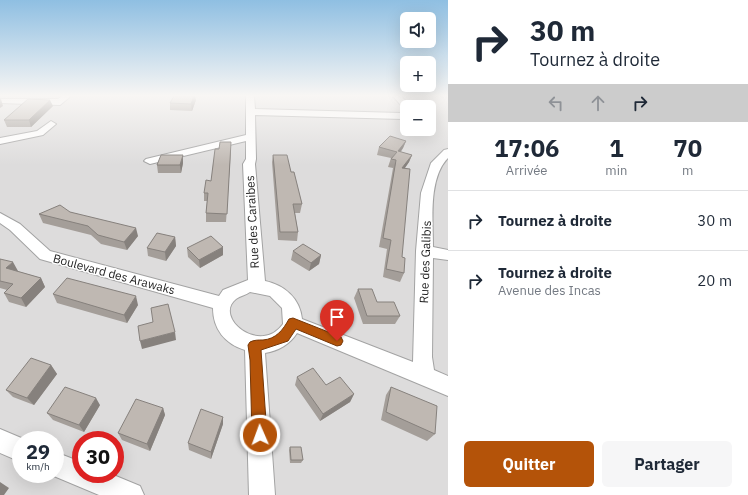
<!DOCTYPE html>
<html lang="fr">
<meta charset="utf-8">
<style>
:root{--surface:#fff;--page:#f6f6f7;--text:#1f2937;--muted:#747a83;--line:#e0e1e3;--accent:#b45309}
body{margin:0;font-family:"IBM Plex Sans",sans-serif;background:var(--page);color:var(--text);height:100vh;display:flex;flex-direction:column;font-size:15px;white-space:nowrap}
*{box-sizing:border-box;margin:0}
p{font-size:13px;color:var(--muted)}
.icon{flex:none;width:22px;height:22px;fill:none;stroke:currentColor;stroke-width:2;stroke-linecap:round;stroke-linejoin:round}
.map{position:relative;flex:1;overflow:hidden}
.sheet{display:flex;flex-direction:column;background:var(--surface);width:300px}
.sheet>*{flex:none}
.hud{background:#fff;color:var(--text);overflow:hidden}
.controls{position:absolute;left:400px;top:12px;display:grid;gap:8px}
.controls a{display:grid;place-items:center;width:36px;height:36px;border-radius:6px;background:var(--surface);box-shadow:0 4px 16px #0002;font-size:20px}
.speed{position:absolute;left:12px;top:431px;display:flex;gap:8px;font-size:20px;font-weight:700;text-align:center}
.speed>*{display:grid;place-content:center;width:52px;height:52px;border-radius:50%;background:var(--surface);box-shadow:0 4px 16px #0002;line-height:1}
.speed small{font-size:10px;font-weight:400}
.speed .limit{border:6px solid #d22;background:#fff;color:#111}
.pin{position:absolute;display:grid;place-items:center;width:34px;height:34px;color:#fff;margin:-41px -17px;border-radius:50% 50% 50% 0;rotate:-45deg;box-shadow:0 0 4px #0007}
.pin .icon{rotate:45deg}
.me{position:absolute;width:44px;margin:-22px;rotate:358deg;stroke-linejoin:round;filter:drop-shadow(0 0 3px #0008)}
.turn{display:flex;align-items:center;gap:14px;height:84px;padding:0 16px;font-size:18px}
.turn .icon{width:52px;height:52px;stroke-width:2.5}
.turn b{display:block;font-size:28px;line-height:34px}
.lanes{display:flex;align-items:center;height:38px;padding:0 16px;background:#0003;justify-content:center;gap:20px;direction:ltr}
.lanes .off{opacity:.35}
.eta{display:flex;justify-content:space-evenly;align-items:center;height:68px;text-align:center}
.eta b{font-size:24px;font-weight:800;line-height:28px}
.button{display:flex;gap:8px;margin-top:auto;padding:8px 16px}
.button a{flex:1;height:46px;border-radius:6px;background:var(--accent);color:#fff;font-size:16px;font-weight:800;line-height:46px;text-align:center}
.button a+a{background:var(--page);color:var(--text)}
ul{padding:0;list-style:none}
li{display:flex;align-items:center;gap:12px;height:60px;padding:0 16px;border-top:1px solid var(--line)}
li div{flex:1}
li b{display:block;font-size:15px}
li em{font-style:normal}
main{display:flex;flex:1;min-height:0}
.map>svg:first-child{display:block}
.residential{fill:#dddcdc;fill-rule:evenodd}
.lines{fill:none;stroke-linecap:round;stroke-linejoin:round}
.minor-casing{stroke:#a3a3a3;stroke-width:2}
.minor{fill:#fff;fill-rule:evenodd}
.wall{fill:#a49e99}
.shaded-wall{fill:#86817d}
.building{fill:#bfb8b2;stroke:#86817d}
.route{fill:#b45309;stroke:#753606}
.labels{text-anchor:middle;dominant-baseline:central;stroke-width:3;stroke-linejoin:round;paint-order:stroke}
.street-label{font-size:12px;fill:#1f1f1f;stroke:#fff}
</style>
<main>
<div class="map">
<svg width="448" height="495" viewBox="0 0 448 495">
<rect width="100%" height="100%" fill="#efece6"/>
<path class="residential" d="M0 96H448V495H0ZM407 107H429V129H407ZM21 440H55V474H21ZM81 440H115V474H81Z"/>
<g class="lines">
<defs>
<path id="minor" d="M62 96H71L60 105 0 103V99H58Z
M246 96H254L255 109 401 113 405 110 393 96H401L411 107H407V117L403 119 255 115 256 159 255 164 265 281C284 285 300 298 302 319L413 362 416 251 421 193 431 163 444 150 448 149V158C428 178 433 221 433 247L448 250V260L433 258 432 357 434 370 448 376V396L297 333C290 344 278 351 265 353L275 495H249L245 350C225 344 213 329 213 308L40 259 10 230 0 223V213L20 224 50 251 219 296 223 290 248 280 243 164 246 159V141L150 164 144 161 146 159 246 135ZM250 292 270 296 282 308 283 324C260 356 213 317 236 299 240 296 246 295 250 292Z
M51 121 56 124 43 135 0 144V138L37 131Z
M0 429 26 440H21V462L0 453Z
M55 452 81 462V474H111L140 486 144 495H99L49 474H55Z"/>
</defs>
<use href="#minor" class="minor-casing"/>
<use href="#minor" class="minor"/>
</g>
<path class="wall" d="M196 100 192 111 170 110V103Z
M53 106 31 127H7L4 120Z
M406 141 403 148 401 152 412 155 409 162 405 168 402 257 404 273 400 282 383 277 387 249 379 247 393 168 388 167 391 158 377 155 379 147Z
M231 150 226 222H206V213L207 201H204V193L211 181Z
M183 155V163L181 173H158L157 165Z
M273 155 291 172 302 204 300 213H295L298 232 297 241 278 240 272 162Z
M70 212 138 236 127 250 101 244 91 235 43 223 39 214Z
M175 237 176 246 166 261 148 256 147 248Z
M187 248 223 255 200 268 188 257Z
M293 251 321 255 319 264 309 271 291 260Z
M0 259 17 271 41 278 45 287 26 307 9 302 4 293 7 290 0 288Z
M358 289 377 302 400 316 395 324H363L354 298Z
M53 294 138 305 127 323 57 303Z
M51 365 57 374 34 405 13 397 6 390Z
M297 377 326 385 354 394 350 402 320 421 295 385Z
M391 387 435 434 427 441 381 420 386 395Z
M100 405 84 432 53 420 47 413Z
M163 408 165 415 150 451 122 440 118 433Z
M223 417V424L211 459 189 450 188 443Z
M290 447 303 460 301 463H290L289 450Z"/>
<path class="shaded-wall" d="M194 96H195L196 100 192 111 191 104Z
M0 99H1L3 106 0 108Z
M50 100 53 106 31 127 29 120Z
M406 141 403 148 395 158 398 151Z
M183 155V163L181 173 180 165Z
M412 155 409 162 399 176 402 168Z
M136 228 138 236 127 250 124 242Z
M175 237 176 246 166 261 165 252Z
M223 247V255L200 268 199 260Z
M321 255 319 264 309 271 311 263Z
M13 262 18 271 11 277 6 268Z
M41 278 45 287 26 307 21 298Z
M136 296 138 305 127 323 124 315Z
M175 332 176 340 142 349 140 341Z
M51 365 57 374 34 405 27 398Z
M354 394 350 402 320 421 323 414Z
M96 398 100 405 84 432 79 425Z
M163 408 165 415 150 451 147 444Z
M223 417V424L211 459V452Z
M0 482 9 488 4 495H0Z"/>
<path class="building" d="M174 96H194L191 104 170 103Z
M28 99 50 100 29 120H4Z
M390 136 406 141 398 151 412 155 402 168 410 169 402 257 405 258 404 273 386 269 391 240 383 238 396 160 391 159 397 152 379 147Z
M220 142H231L227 214 206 213 208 193H204L206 180 211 181 215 149H219Z
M161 155H183L180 165H157Z
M273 155H287L291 172H294L302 204H293L298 232H280Z
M60 205 70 212 136 228 124 242 98 235 88 226 39 214Z
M157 233 175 237 165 252 147 248Z
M211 236 223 247 199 260 187 248Z
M303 244 321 255 311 263 293 251Z
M0 259 13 262 6 268 41 278 21 298 4 293 13 284 0 281Z
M67 278 136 296 124 315 53 294Z
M358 289H372L377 302H394L400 316H367Z
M168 304 175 332 140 341 138 326 153 322 151 308Z
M31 358 51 365 27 398 6 390Z
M313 368 326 385 340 377 354 394 323 414 297 377Z
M65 387 96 398 79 425 47 413Z
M391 387 437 406 435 434 386 412Z
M136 399 163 408 147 444 118 433Z
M201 409 223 417 211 452 188 443Z
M290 447H301L303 460H291Z"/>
<linearGradient id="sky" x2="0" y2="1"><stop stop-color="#8fbfe2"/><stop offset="0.58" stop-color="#f8f6f4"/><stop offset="1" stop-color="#f8f6f4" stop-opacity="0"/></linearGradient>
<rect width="448" height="165" fill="url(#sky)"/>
<path class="route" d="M293 318 341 337 343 341 341 345 337 346 296 329 288 341 261 350 267 435 265 440 260 442 254 440 252 435 250 360 248 345 250 342C254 340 258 340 263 340 276 339 283 330 289 319Z"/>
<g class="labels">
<g class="street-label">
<text transform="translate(252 222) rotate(-93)">Rue des Caraibes</text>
<text transform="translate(425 262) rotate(-88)">Rue des Galibis</text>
<text transform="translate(114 274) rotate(15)">Boulevard des Arawaks</text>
</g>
</g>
</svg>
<div class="controls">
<a><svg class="icon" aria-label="sound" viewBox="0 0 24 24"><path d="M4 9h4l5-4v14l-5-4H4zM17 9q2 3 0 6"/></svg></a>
<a>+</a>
<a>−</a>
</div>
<div class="speed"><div>29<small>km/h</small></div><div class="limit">30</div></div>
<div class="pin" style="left:337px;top:341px;background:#d93025"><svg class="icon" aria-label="arrive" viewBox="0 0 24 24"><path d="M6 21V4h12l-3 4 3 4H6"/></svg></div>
<svg class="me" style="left:260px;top:435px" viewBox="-20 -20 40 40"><circle r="17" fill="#b45309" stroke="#fff" stroke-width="3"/><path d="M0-11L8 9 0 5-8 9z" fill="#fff"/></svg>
</div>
<section class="sheet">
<div class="hud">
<div class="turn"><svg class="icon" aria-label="right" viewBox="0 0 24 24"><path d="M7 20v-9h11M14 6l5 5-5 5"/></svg><div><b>30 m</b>Tournez à droite</div></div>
<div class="lanes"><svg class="icon off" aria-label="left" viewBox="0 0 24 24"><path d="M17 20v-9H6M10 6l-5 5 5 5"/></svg><svg class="icon off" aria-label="ahead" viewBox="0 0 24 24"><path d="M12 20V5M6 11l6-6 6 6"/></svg><svg class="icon" aria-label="right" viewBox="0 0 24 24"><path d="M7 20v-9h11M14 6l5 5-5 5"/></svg></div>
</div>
<div class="eta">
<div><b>17:06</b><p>Arrivée</p></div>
<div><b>1</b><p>min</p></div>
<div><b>70</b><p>m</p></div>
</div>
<ul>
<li><svg class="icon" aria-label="right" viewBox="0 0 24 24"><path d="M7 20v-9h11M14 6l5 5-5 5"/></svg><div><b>Tournez à droite</b></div><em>30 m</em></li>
<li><svg class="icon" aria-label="right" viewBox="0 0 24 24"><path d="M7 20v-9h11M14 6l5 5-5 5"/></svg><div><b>Tournez à droite</b><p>Avenue des Incas</p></div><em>20 m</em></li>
</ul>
<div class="button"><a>Quitter</a><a>Partager</a></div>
</section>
</main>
